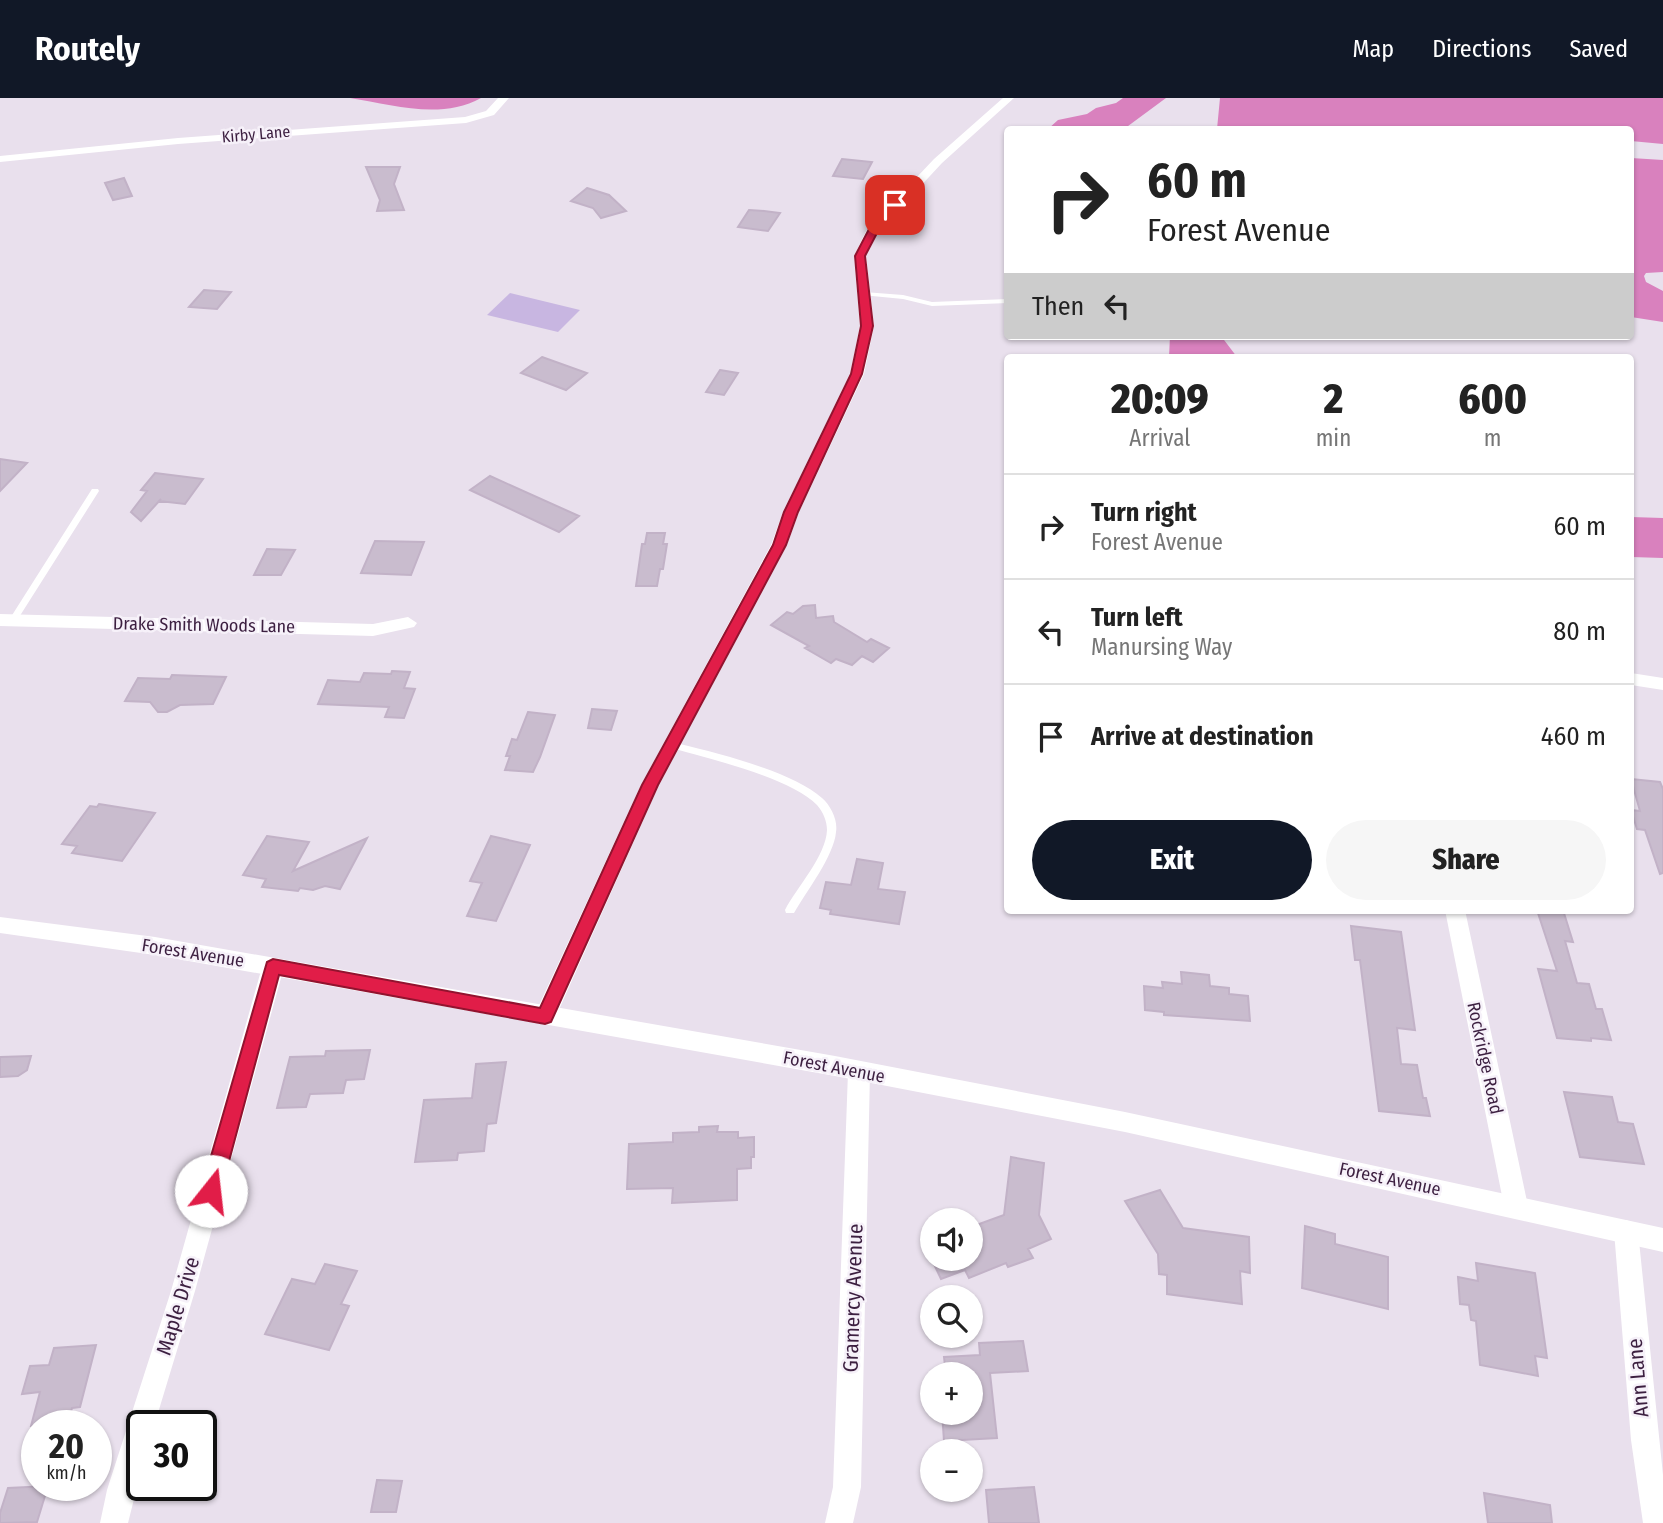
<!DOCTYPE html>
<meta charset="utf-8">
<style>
:root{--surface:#fff;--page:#f6f6f6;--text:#222;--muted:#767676;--line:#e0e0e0;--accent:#111827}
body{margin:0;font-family:"Fira Sans Condensed",sans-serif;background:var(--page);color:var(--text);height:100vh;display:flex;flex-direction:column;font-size:26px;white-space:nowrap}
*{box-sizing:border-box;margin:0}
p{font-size:23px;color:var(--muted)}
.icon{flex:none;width:38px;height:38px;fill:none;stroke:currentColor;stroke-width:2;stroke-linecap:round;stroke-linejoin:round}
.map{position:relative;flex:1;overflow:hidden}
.side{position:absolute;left:1004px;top:256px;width:630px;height:560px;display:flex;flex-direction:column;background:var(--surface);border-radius:7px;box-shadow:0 2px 5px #0004}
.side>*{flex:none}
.guide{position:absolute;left:1004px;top:28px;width:630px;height:214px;border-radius:7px;box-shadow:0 2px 5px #0004;background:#fff;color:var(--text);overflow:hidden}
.buttons{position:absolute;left:920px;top:1110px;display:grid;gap:14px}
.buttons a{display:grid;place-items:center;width:63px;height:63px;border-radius:50%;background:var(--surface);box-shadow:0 2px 5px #0004;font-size:35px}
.speed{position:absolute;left:21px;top:1312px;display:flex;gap:14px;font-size:35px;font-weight:700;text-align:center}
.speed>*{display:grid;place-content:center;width:91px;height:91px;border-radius:50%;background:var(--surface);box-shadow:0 2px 5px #0004;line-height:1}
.speed small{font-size:18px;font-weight:400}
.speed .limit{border:4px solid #111;border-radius:10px;background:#fff;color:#111}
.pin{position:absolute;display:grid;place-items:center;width:60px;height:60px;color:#fff;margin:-30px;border-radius:14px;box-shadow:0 4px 10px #0006}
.me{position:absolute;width:77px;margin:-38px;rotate:16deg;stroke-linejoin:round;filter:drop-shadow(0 0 5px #0008)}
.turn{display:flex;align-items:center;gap:24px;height:147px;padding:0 28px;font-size:32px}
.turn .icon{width:91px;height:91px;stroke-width:2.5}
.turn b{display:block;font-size:49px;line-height:60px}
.then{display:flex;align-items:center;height:66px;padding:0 28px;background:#0003;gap:14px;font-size:26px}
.eta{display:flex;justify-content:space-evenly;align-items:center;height:119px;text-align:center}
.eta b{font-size:42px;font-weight:800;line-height:49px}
.button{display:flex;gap:14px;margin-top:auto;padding:14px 28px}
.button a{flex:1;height:80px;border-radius:42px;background:var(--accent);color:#fff;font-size:28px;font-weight:800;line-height:80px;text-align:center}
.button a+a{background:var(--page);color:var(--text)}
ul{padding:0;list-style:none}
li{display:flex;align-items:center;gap:21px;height:105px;padding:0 28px;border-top:2px solid var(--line)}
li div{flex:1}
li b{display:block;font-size:26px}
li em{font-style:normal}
header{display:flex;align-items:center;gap:42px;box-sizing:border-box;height:98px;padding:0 35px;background:var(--accent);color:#fff}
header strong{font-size:33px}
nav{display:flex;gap:38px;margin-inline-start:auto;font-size:24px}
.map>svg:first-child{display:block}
.green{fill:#c8b6e1}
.water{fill:#d981be}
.building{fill:#c9bcce;stroke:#c2b2c7;stroke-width:2}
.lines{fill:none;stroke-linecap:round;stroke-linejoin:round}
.service{fill:#fff;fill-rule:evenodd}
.minor{fill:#fff;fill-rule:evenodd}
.tertiary{fill:#fff;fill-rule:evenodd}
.route{fill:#e11d48;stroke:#92132f;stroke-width:2}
.labels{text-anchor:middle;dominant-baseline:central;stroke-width:5;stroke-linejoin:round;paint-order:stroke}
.far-street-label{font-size:16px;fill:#3c1f40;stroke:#f6f1f9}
.street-label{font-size:18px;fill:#3c1f40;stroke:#f6f1f9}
.near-street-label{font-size:21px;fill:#3c1f40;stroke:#f6f1f9}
</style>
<header>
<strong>Routely</strong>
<nav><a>Map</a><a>Directions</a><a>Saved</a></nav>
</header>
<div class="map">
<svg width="1663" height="1425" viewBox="0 0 1663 1425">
<rect width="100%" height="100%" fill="#e9e0ed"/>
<path class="green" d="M510 195 580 212 558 234 487 217Z"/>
<path class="water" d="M350 0H481C441 22 393 7 350 0Z
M1123 0H1166L1124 31H1048L1058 22 1087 16 1096 10 1116 5Z
M1220 0H1663V46L1631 43V32L1217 31Z
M1631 60 1663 62V174L1646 175 1644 178 1646 184 1663 193V224L1631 219V188L1634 183 1631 181Z
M1170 238H1221L1237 259H1169Z
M1631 419 1663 420V460L1631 459Z"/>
<path class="building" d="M842 61 872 64 863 81 833 78Z
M366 69H400L394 86 404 112 377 113 380 102Z
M124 80 132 98 113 102 105 85Z
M587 90 609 97 626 113 601 120 593 110 571 103Z
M749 112 764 113 780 115 768 133 738 129Z
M204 192 231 194 217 211 189 209Z
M542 259 587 275 566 292 521 275Z
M720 272 738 275 724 297 706 294Z
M0 361 27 365 0 393Z
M155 375 203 381 185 406 159 403 161 401 141 423 131 414 147 393 141 392Z
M490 378 579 418 559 434 470 392Z
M647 435H665L663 446H667L663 471H660L657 488H636L642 446H645Z
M375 443 424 444 411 477 361 475Z
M267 451 295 452 281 477H254Z
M815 507 816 520 833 518 834 524 867 544 871 541 889 550 873 564 862 558 852 567 836 561 831 565 805 550 809 548 771 527 787 514 793 516 803 508Z
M392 573 410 574 404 590 415 591 404 620 385 619 389 609 318 606 328 582 360 584 364 575 391 576Z
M172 577 226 579 213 606 180 607 167 614H158L150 604 125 603 138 580 170 581Z
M592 611 617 613 611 632 588 630Z
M528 614 555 617 540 659 533 674 505 672 510 658H506L512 641 517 642Z
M1631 681 1660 684 1663 691V775L1660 776 1645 732 1637 731 1631 712 1640 713Z
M99 706 155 715 122 763 72 755 77 748 62 746 90 708 97 709Z
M267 738 309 744 293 773 367 740 340 791 325 788 313 792 300 790 298 793 262 789 266 781 243 777Z
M491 738 530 747 496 823 467 818 482 785 470 783Z
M857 761 883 765 878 791 905 794 899 826 830 816 831 812 820 810 826 784 851 787Z
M1537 812H1563L1573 844 1565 843 1577 885 1589 886 1596 911H1602L1611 942 1591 940V943L1557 940 1538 871 1557 873Z
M1351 828 1401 834 1415 932 1397 930 1401 966 1417 967 1423 1000H1426L1430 1018 1379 1013 1360 862H1355Z
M1181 874 1209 877 1210 888 1229 890V896L1248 898 1250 923 1164 917V914L1145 912 1144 888 1163 890 1162 884 1182 886Z
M370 952 364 981 346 982 343 995 310 996 306 1009 277 1010 290 959 325 958 326 953Z
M31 958 27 972 18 978 0 979V959Z
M506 964 496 1025 487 1026 484 1053 458 1055 457 1062 415 1064 424 1002 472 1000 476 966Z
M1564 994 1612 999 1618 1024 1633 1026 1644 1066 1580 1059Z
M718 1028 717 1034H738V1040L754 1039V1059H751V1070L737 1071V1102L672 1105 673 1090 627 1091 629 1046 673 1044V1035L699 1034V1029Z
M1011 1059 1044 1065 1039 1117 1051 1141 1028 1151 1033 1160 1008 1169 1006 1165 969 1180 965 1172 941 1181 931 1160H971V1129L1004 1117Z
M1160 1092 1183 1130 1249 1139 1250 1175 1240 1173 1242 1206 1167 1196V1177L1159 1176 1158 1156 1125 1103Z
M1305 1128 1335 1136V1146L1388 1159V1211L1302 1190Z
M1476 1165 1535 1175 1547 1260 1535 1258 1538 1278 1480 1267 1476 1223 1471 1222 1469 1207 1460 1206 1458 1179 1478 1183Z
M325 1166 357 1173 341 1206 349 1208 329 1252 265 1236 292 1181 315 1186Z
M1023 1243 1028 1273 990 1275 997 1340 944 1343 942 1314H971V1276H946L944 1259 980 1257 979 1245Z
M96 1247 80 1309 72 1310 67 1328H31L40 1294 22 1296 30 1268 49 1267 54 1250Z
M377 1382 402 1383 396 1414H371Z
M48 1388 37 1424 0 1425V1415L8 1390Z
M1034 1389 1039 1425H989L986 1392Z
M1484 1395 1550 1407 1552 1425H1488Z"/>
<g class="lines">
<path class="service" d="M864 194 903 197 932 204 1008 201V205L932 208 903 201 862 197V195Z
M92 391H98L99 393 16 524H10L9 522Z
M671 644C711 653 792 673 822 700 831 708 838 722 836 734 834 758 806 794 794 815H786L785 812C797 789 826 758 827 732 827 723 823 714 817 707 790 679 706 660 668 649L666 647 668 645Z"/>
<path class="minor" d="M498 0H509L494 17 466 25 178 46 0 64V58L178 40 465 19 486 13Z
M1003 0H1014L942 65 878 134 866 158 874 228 864 276 799 414 787 447 659 687 553 925 545 927 537 925 534 918 641 687 771 447 783 414 850 276 860 228 854 158 866 133 934 61Z
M0 516 373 526 408 519 417 525 414 529 373 538 0 528Z
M1631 575 1663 580V592L1631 587Z
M1445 812H1465L1528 1108 1524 1116 1516 1119 1508 1116 1504 1108Z
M273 860 280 863 284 869 195 1193 154 1328H142V1369L128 1425H100L107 1392 171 1193 262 869 266 863Z
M859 964 867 967 870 974 861 1389 853 1425H825L833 1389 848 974 851 967Z
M1626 1122 1635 1125 1638 1133 1663 1377V1425H1643L1631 1342 1614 1133 1617 1125Z"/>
<path class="tertiary" d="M0 819 155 839 835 958 1125 1014 1663 1130V1154L1125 1034 835 978 155 857 0 835Z"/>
</g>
<path class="route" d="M892 105 900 107 877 135 865 158 873 228 862 276 798 414 786 447 658 687 551 924 545 926 279 877 221 1093 218 1100 211 1102 204 1100 201 1093 267 864 273 861 540 910 642 687 773 447 784 414 851 276 861 228 855 158 869 131Z"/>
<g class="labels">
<g class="far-street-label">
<text transform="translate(256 36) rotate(-5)">Kirby Lane</text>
</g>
<g class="street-label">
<text transform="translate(204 527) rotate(1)">Drake Smith Woods Lane</text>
<text transform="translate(193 855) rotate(9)">Forest Avenue</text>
<text transform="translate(1485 960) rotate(78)">Rockridge Road</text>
<text transform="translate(834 969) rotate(11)">Forest Avenue</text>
<text transform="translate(1390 1081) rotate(12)">Forest Avenue</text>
</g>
<g class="near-street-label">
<text transform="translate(853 1200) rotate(-88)">Gramercy Avenue</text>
<text transform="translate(178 1208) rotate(-73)">Maple Drive</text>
<text transform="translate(1638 1280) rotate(-95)">Ann Lane</text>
</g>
</g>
</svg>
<div class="buttons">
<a><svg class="icon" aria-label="sound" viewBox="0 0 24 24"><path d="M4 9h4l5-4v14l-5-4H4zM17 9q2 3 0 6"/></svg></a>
<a><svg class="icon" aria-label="search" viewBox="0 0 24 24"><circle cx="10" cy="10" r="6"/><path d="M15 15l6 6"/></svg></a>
<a>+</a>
<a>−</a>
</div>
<div class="speed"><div>20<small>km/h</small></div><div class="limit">30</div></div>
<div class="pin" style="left:895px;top:107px;background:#d93025"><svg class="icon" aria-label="arrive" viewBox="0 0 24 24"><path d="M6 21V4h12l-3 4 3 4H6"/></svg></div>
<svg class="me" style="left:211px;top:1093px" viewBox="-20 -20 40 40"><circle r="19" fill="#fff"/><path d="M0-13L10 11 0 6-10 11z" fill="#e11d48"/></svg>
<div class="guide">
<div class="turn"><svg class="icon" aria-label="right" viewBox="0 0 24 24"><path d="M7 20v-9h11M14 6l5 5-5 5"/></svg><div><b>60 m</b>Forest Avenue</div></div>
<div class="then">Then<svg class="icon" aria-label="left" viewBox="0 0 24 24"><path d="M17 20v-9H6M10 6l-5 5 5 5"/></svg></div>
</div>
<section class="side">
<div class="eta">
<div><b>20:09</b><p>Arrival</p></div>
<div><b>2</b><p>min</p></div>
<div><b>600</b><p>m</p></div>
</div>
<ul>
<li><svg class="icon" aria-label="right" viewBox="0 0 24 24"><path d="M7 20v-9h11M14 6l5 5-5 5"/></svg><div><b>Turn right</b><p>Forest Avenue</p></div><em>60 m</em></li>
<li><svg class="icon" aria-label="left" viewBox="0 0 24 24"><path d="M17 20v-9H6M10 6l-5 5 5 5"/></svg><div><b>Turn left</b><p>Manursing Way</p></div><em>80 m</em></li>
<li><svg class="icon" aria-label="arrive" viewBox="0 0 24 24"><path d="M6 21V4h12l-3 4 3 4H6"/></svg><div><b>Arrive at destination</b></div><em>460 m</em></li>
</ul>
<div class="button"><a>Exit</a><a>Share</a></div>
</section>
</div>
